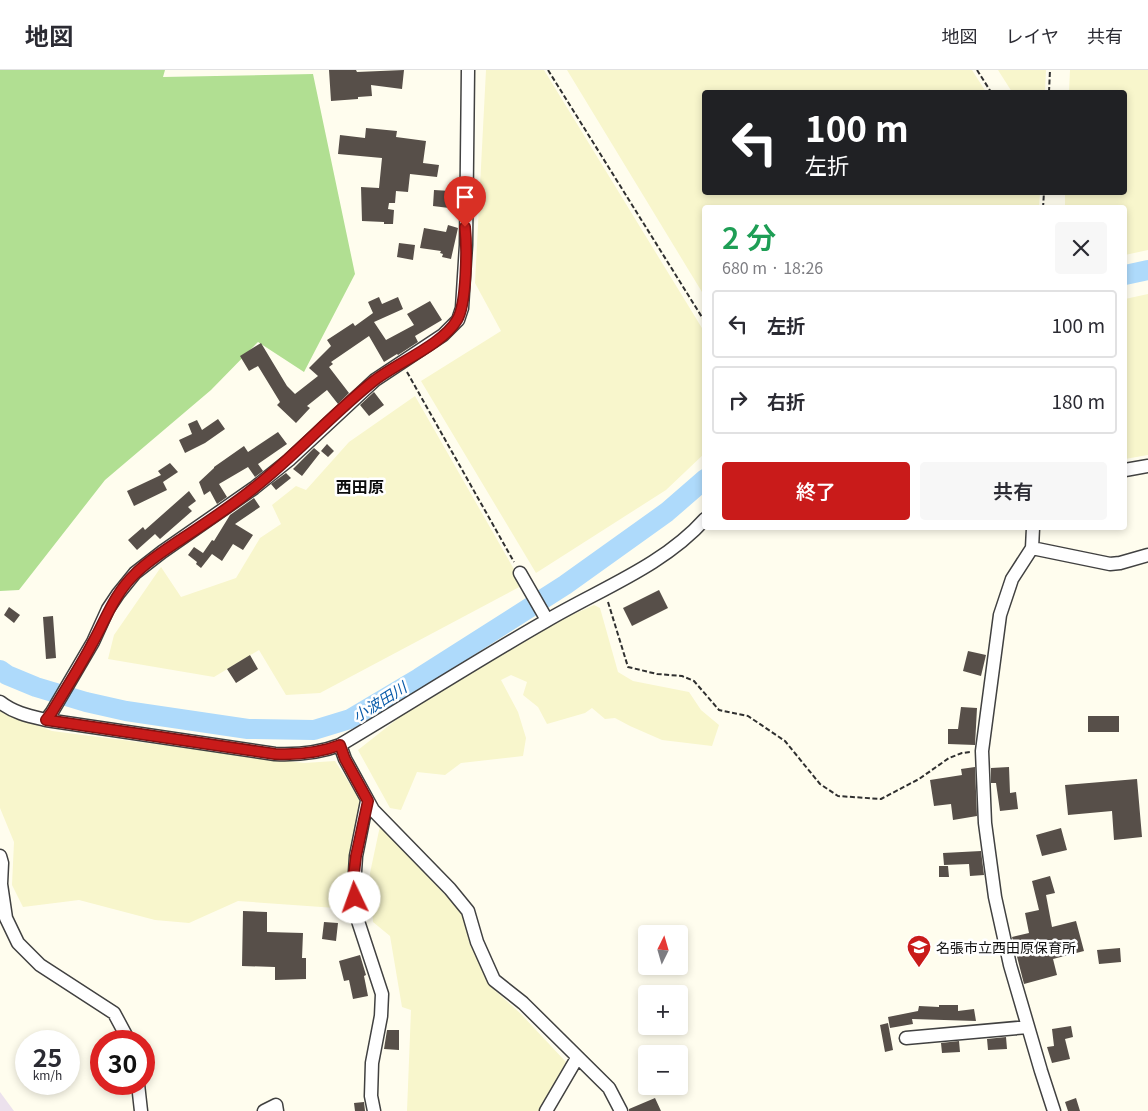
<!DOCTYPE html>
<html lang="ja">
<meta charset="utf-8">
<style>
:root{--surface:#fff;--page:#f7f7f7;--text:#2b2b33;--muted:#7c7c81;--line:#e1e1e2;--accent:#c91b1a}
body{margin:0;font-family:Georgia,"Noto Sans JP",serif;background:var(--page);color:var(--text);height:100vh;display:flex;flex-direction:column;font-size:19px;white-space:nowrap}
*{box-sizing:border-box;margin:0}
p{font-size:16px;color:var(--muted)}
.icon{flex:none;width:28px;height:28px;fill:none;stroke:currentColor;stroke-width:2;stroke-linecap:round;stroke-linejoin:round}
.map{position:relative;flex:1;overflow:hidden}
.panel{position:absolute;left:702px;top:135px;width:425px;height:325px;display:flex;flex-direction:column;background:var(--surface);border-radius:5px;box-shadow:0 2px 8px #0003}
.panel>*{flex:none}
.guide{position:absolute;left:702px;top:20px;width:425px;height:105px;border-radius:5px;box-shadow:0 2px 8px #0003;background:#202124;color:#fff;overflow:hidden}
.needle{width:32px;rotate:5deg}
.fabs{position:absolute;left:638px;top:855px;display:grid;gap:10px}
.fabs a{display:grid;place-items:center;width:50px;height:50px;border-radius:5px;background:var(--surface);box-shadow:0 2px 8px #0003;font-size:25px}
.speed{position:absolute;left:15px;top:960px;display:flex;gap:10px;font-size:25px;font-weight:700;text-align:center}
.speed>*{display:grid;place-content:center;width:65px;height:65px;border-radius:50%;background:var(--surface);box-shadow:0 2px 8px #0003;line-height:1}
.speed small{font-size:12px;font-weight:400}
.speed .limit{border:8px solid #d22;background:#fff;color:#111}
.pin{position:absolute;display:grid;place-items:center;width:42px;height:42px;color:#fff;margin:-51px -21px;border-radius:50% 50% 50% 0;rotate:-45deg;box-shadow:0 0 5px #0007}
.pin .icon{rotate:45deg}
.me{position:absolute;width:55px;margin:-28px;rotate:357deg;stroke-linejoin:round;filter:drop-shadow(0 0 4px #0008)}
.turn{display:flex;align-items:center;gap:18px;height:105px;padding:0 20px;font-size:22px}
.turn .icon{width:65px;height:65px;stroke-width:2.5}
.turn b{display:block;font-size:35px;line-height:42px}
.round{display:grid;place-items:center;flex:none;width:52px;height:52px;border-radius:5px;background:var(--page)}
.head{display:flex;align-items:center;justify-content:space-between;height:85px;padding:0 20px}
h1{font-size:30px;font-weight:600;line-height:38px;color:#1e9e55}
.action{display:flex;gap:10px;margin-top:auto;padding:10px 20px}
.action a{flex:1;height:58px;border-radius:5px;background:var(--accent);color:#fff;font-size:20px;font-weight:600;line-height:58px;text-align:center}
.action a+a{background:var(--page);color:var(--text)}
ul{padding:0;list-style:none}
li{display:flex;align-items:center;gap:15px;height:68px;margin:0 10px 8px;padding:0 10px;border:2px solid var(--line);border-radius:5px}
li div{flex:1}
li b{display:block;font-size:19px}
li em{font-style:normal}
header{display:flex;align-items:center;gap:30px;box-sizing:border-box;height:70px;padding:0 25px;background:var(--surface);border-bottom:1px solid var(--line)}
header strong{font-size:24px}
nav{display:flex;gap:28px;margin-inline-start:auto;font-size:18px}
.map>svg:first-child{display:block}
.industrial{fill:#ece1ed}
.farmland{fill:#f8f6cc}
.forest{fill:#b1df92}
.lines{fill:none;stroke-linecap:round;stroke-linejoin:round}
.river{stroke:#aedafb;stroke-width:20}
.building{fill:#574f49}
.minor-casing{stroke:#414141;stroke-width:15}
.path{stroke:#303030;stroke-width:2;stroke-dasharray:5 2.5;stroke-linecap:butt}
.minor{stroke:#fff;stroke-width:12}
.route-casing{stroke:#831211;stroke-width:12}
.route{stroke:#c91b1a;stroke-width:9}
.labels{text-anchor:middle;dominant-baseline:central;stroke-width:5;stroke-linejoin:round;paint-order:stroke}
.poi-label{font-size:14px;fill:#0e0e0e;stroke:#fff;text-anchor:start}
.water-label{font-size:15px;font-style:italic;fill:#0c5daa;stroke:#fff}
.quarter-label{font-size:16px;font-weight:bold;fill:#0e0e0e;stroke:#fff}
</style>
<header>
<strong>地図</strong>
<nav><a>地図</a><a>レイヤ</a><a>共有</a></nav>
</header>
<div class="map">
<svg width="1148" height="1041" viewBox="0 0 1148 1041">
<rect width="100%" height="100%" fill="#fffdee"/>
<path class="industrial" d="M0 1022 14 1041H0Z"/>
<path class="farmland" d="M486 0H544L705 263V383L666 420 536 503 421 311 501 261 475 213Z
M567 0H972L986 22H705V122L1040 123 1039 137 705 138V227Z
M998 0H1046L1045 22H1012Z
M1070 0H1148V180L1125 185V138L1065 137V123L1125 122V22H1069Z
M1148 224V385L1125 389V229Z
M415 326 523 515 320 623 286 625 259 580 214 607 108 589 114 565 161 497 181 527 236 508 260 468 281 454 272 435 296 416 306 420 349 372Z
M594 535 600 538 618 602 633 611 689 622 701 640 719 655 712 676 662 670 630 656 615 648 605 649 592 638 585 643 547 654 538 637 523 625 527 612 511 605 501 610 518 642 526 668 523 686 461 693 445 705 417 702 401 740 390 738 358 680 401 646 556 552Z
M0 641 52 661 304 693 335 691 362 733 350 805V839L238 831 189 853 155 850 79 830 23 837 12 815 14 772 0 738Z
M380 756 463 844 470 875 491 917 520 943 566 992 539 1041H407L411 940 402 937 390 866 373 852 370 803Z"/>
<path class="forest" d="M0 0H165L163 7 313 4 355 204 304 302 258 272 211 320 105 410 19 520 0 521Z"/>
<g class="lines">
<path class="river" d="M1125 205 1148 200
M0 600 7 605 36 617 86 632 126 641 248 659 314 660 350 649 419 608 565 515 667 442 705 409"/>
</g>
<path class="building" d="M329 0H356L357 2 404 0 402 19 371 15 372 26 358 27V29L331 31Z
M366 58 397 61 396 67 426 71 423 93 439 95 437 107 410 104 408 122 396 121 395 133H389L388 139 394 140 393 154H384V152L362 151 361 117 379 118 382 88 338 84 340 65 365 68Z
M434 120 451 121 449 138 433 136Z
M448 155 458 158 451 189 442 187 443 184 440 183 441 181 420 178 424 158 446 162Z
M399 173 415 175 413 190 397 187Z
M379 227 382 234 398 227 403 239 374 252 386 270 414 255 407 244 430 231 442 250 415 266 418 272 398 285 397 284 384 292 369 266 331 292 333 294 329 297 349 323 338 334 327 320 307 336 310 338 296 353 277 335 280 332 258 296 249 301 240 286 261 273 287 316 295 324 318 306 309 298 331 276 327 270 353 253 355 256 373 243 368 232Z
M374 322 384 335 369 346 360 335Z
M218 349 225 359 205 373 185 383 179 370 192 364 188 354 197 350 202 360Z
M278 362 287 374 258 394 263 401 255 407 248 397 219 414 227 427 217 434 210 421 204 425 199 412 214 398V397L244 376 248 382Z
M327 374 334 381 328 387 321 381Z
M314 378 320 383 302 406 293 399Z
M170 393 178 402 163 412 167 420 134 436 127 421 161 405 158 401Z
M286 403 291 408 276 420 271 414Z
M189 421 196 431 188 437 192 441 160 469 155 464 137 480 128 470 143 457 145 460Z
M254 428 260 437 235 454 253 465 243 480 233 474 222 491 212 484 201 498 196 494 197 492 188 485 194 477 203 483 212 470 214 471 230 445Z
M659 520 668 538 632 556 623 538Z
M9 537 20 545 14 553 4 545Z
M53 546 56 588 46 589 43 547Z
M968 581 986 585 981 606 963 601Z
M250 585 258 599 236 613 227 599Z
M961 637 977 638 975 675 948 674V659H958Z
M1088 646H1119V662H1088Z
M975 697 977 746 953 750 951 734 934 736 930 710 962 705 961 699Z
M1009 697 1010 723 1016 722 1018 739 1000 741 996 713H991V698Z
M1137 709 1142 767 1114 770 1112 741 1068 745 1065 715Z
M1061 758 1067 780 1042 786 1036 765Z
M981 781 984 805 970 806 969 794 944 795 943 783Z
M939 796H948L949 807H939Z
M1050 806 1055 823 1046 825 1052 857 1076 851 1084 881 1053 889 1057 905 1024 914 1012 867 1029 863 1025 843 1039 840 1032 811Z
M243 841 267 842V862L303 863 302 888H306V909L275 910V897L242 896Z
M324 852 338 853 336 871 322 869Z
M1120 878 1121 892 1099 894 1097 880Z
M360 885 366 905 364 906 368 926 353 929 349 910 344 911 339 891Z
M939 935H958V941L974 939 976 951 912 949 913 954 890 958 888 947 918 941 919 936 939 937Z
M888 953 893 980 885 982 880 955Z
M1071 956 1073 967 1065 969 1070 989 1052 993 1047 977 1054 976 1052 959Z
M387 960H399V980L384 979Z
M1006 967 1007 979 988 980 987 969Z
M959 971 960 982 942 983 941 973Z
M655 1028 661 1041H629V1039Z
M1076 1028 1080 1041H1068L1065 1032Z
M364 1032 365 1041H355L354 1033Z"/>
<g class="lines">
<defs>
<path id="minor" d="M1125 400 1148 396
M1033 458 1032 478 1012 509 1000 545 982 681 985 753 995 827 1010 895 1041 1001 1054 1041
M1032 478 1110 494 1120 493 1148 485
M520 503 547 550
M0 632C14 643 29 646 46 650L275 684C298 685 319 683 340 675 409 634 476 591 546 551 600 519 663 496 705 449
M46 650 52 642 93 572 108 539 118 524 135 503 162 482 254 418 289 390 375 310 443 265 458 250 462 238 466 175 468 0
M340 675 345 689 373 740 450 819 468 841 477 872 494 910 523 933 609 1018 621 1041
M367 731 356 786 354 817 358 851 382 924 381 946 372 993 371 1026 374 1041
M0 786 2 793 1 814 6 848 18 873 40 895 114 943 129 971
M906 968 1028 957
M138 1014 141 1041
M264 1041 276 1035 277 1041
M546 1041 577 988"/>
</defs>
<use href="#minor" class="minor-casing"/>
<path class="path" d="M548 0 705 252
M977 0 991 22
M1049 22 1050 0
M1043 138 1044 122
M407 302 514 492
M608 532 628 597 657 604 682 606 694 611 719 640 748 646 785 671 820 714 838 726 881 729 919 709 949 688 962 683 970 682"/>
<use href="#minor" class="minor"/>
</g>
<g class="lines">
<defs>
<path id="route" d="M355 828 354 803 356 786 368 731 345 689 340 675C319 683 298 685 275 684L46 650 52 642C65 620 80 597 92 574 106 549 114 524 135 504 149 490 167 479 183 468 207 452 232 436 254 418 297 384 333 343 375 310 399 292 443 274 457 250 467 234 467 176 465 157"/>
</defs>
<use href="#route" class="route-casing"/>
<use href="#route" class="route"/>
</g>
<defs>
<symbol id="school-pin" viewBox="-11 -11 22 30"><path d="M0 17L-7.5 6A9.5 9.5 0 1 1 7.5 6Z" fill="#c91b1a" stroke="#fff"/><path d="M0-5L7-2L0 1L-7-2ZM-4 1L0 2.5L4 1V4Q0 6-4 4Z" fill="#fff"/></symbol>
</defs>
<g fill-rule="evenodd">
<use href="#school-pin" x="905" y="863" width="28" height="38"/>
</g>
<g class="labels">
<g class="poi-label">
<text x="936" y="877">名張市立西田原保育所</text>
</g>
<g class="water-label">
<text transform="translate(379 631) rotate(-32)">小波田川</text>
</g>
<g class="quarter-label">
<text x="360" y="416">西田原</text>
</g>
</g>
</svg>
<div class="fabs">
<a><svg class="needle" viewBox="-14 -14 28 28"><path d="M0-13l5 13h-10z" fill="#e53935"/><path d="M0 13l5-13h-10z" fill="#7c7c81"/></svg></a>
<a>+</a>
<a>−</a>
</div>
<div class="speed"><div>25<small>km/h</small></div><div class="limit">30</div></div>
<div class="pin" style="left:465px;top:157px;background:#d93025"><svg class="icon" aria-label="arrive" viewBox="0 0 24 24"><path d="M6 21V4h12l-3 4 3 4H6"/></svg></div>
<svg class="me" style="left:355px;top:828px" viewBox="-20 -20 40 40"><circle r="19" fill="#fff"/><path d="M0-13L10 11 0 6-10 11z" fill="#c91b1a"/></svg>
<div class="guide">
<div class="turn"><svg class="icon" aria-label="left" viewBox="0 0 24 24"><path d="M17 20v-9H6M10 6l-5 5 5 5"/></svg><div><b>100 m</b>左折</div></div>
</div>
<section class="panel">
<div class="head"><div><h1>2 分</h1><p>680 m · 18:26</p></div><a class="round"><svg class="icon" aria-label="close" viewBox="0 0 24 24"><path d="M6 6l12 12M18 6L6 18"/></svg></a></div>
<ul>
<li><svg class="icon" aria-label="left" viewBox="0 0 24 24"><path d="M17 20v-9H6M10 6l-5 5 5 5"/></svg><div><b>左折</b></div><em>100 m</em></li>
<li><svg class="icon" aria-label="right" viewBox="0 0 24 24"><path d="M7 20v-9h11M14 6l5 5-5 5"/></svg><div><b>右折</b></div><em>180 m</em></li>
</ul>
<div class="action"><a>終了</a><a>共有</a></div>
</section>
</div>
